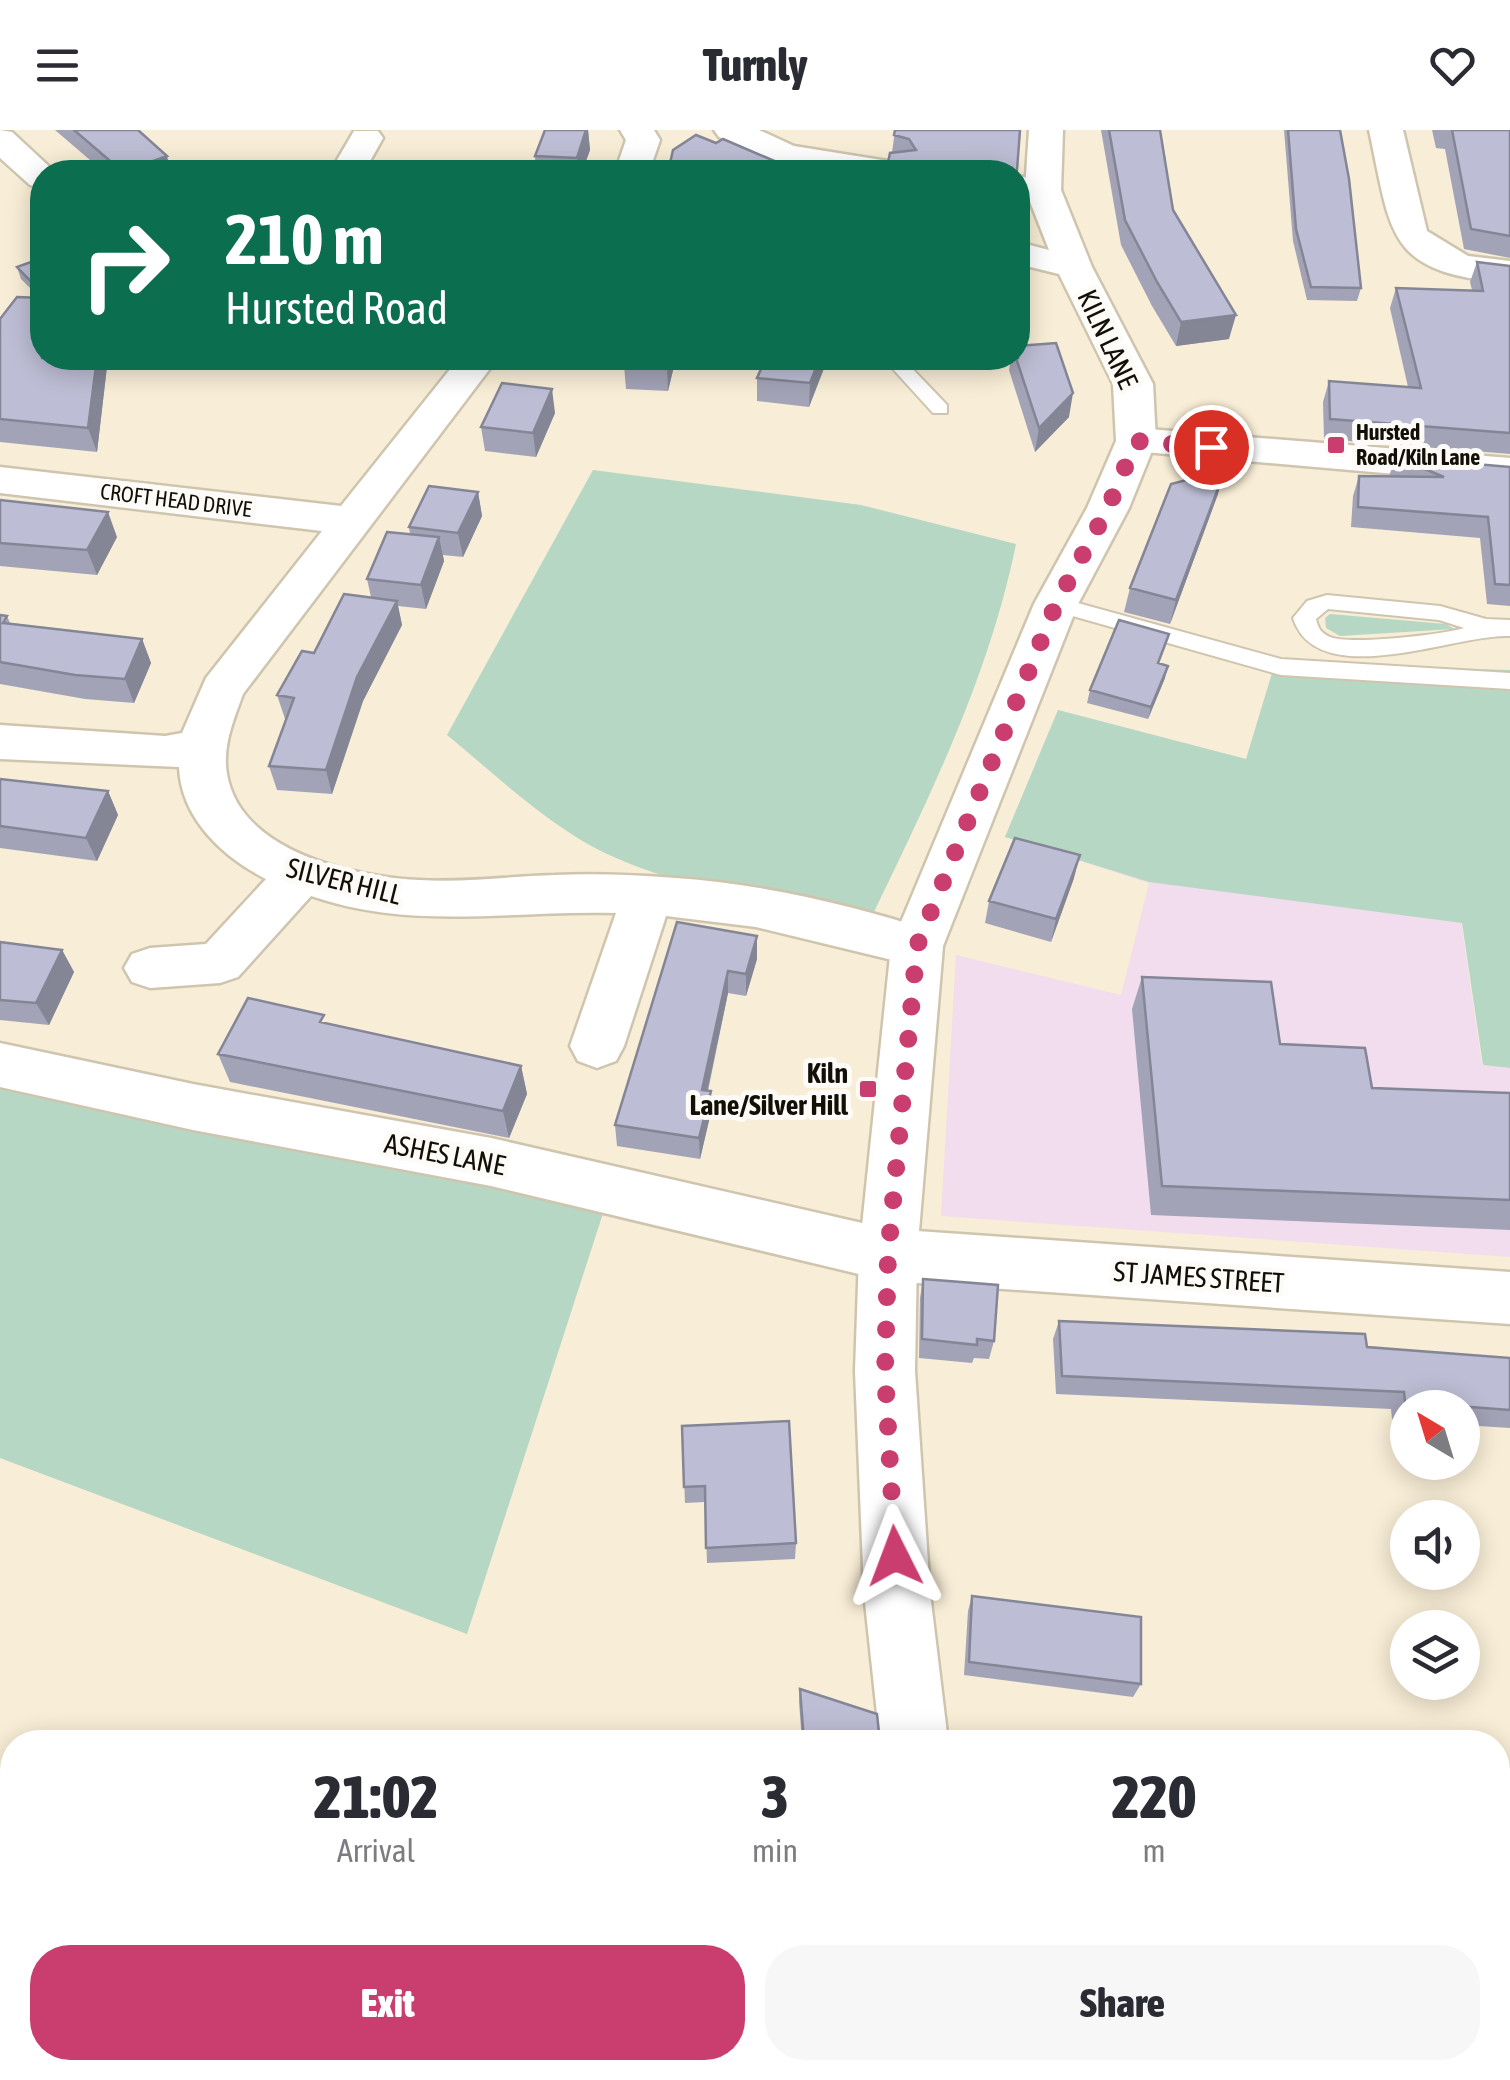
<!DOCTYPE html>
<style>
:root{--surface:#fff;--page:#f7f7f7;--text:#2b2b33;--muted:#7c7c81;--accent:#ca3e6f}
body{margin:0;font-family:"Asap Condensed",sans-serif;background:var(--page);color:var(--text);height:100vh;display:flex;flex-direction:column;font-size:38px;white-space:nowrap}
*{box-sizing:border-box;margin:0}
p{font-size:32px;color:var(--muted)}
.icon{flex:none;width:55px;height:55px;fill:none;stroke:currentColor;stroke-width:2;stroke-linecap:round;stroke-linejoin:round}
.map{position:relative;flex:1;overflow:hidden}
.details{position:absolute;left:0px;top:1600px;width:1510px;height:350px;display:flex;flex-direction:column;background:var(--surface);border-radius:40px 40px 0 0;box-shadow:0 5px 25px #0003}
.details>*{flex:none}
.hud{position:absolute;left:30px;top:30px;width:1000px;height:210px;border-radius:40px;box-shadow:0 5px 25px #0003;background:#0b6e4f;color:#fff;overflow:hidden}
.needle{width:65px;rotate:322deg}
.tools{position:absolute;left:1390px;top:1260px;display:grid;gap:20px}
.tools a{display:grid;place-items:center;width:90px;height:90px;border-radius:50%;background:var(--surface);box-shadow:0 5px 25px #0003;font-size:50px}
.pin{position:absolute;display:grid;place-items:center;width:85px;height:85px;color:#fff;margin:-42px;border:5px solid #fff;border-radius:50%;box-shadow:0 2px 10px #0007}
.me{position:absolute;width:110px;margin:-55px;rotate:357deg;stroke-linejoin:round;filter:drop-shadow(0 0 8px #0008)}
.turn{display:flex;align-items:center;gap:35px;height:210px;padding:0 30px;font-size:45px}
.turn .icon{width:130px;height:130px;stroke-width:2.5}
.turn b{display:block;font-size:70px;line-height:85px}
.eta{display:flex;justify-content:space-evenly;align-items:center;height:170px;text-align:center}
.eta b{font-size:60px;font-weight:800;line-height:70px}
.cta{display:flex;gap:20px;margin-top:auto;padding:20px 30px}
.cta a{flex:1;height:115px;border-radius:40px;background:var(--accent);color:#fff;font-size:40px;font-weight:800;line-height:115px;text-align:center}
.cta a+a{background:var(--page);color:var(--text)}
header{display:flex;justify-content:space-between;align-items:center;height:130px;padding:0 30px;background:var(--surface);font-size:45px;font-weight:800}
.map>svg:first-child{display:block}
.education{fill:#f1dded}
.green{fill:#b6d7c3}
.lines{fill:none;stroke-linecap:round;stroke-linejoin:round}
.service-casing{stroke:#cfc5af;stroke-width:4}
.minor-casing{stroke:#cfc5af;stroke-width:5}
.secondary-casing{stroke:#cfc5af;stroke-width:5}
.service{fill:#fff;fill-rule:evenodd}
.minor{fill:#fff;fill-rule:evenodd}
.secondary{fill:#fff;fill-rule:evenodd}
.wall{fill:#a3a3b7}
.shaded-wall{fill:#848595}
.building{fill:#bdbed5;stroke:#848595;stroke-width:2.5}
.route{stroke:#ca3e6f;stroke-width:18;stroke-dasharray:0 32.4}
.poi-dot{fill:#ca3e6f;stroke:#fdfbf7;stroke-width:4}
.labels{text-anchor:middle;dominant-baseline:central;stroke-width:10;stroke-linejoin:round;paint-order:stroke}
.far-poi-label{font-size:22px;font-weight:bold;fill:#120f07;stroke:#fdfbf7;text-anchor:start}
.far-street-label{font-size:22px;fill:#120f07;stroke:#fdfbf7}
.street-label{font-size:28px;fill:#120f07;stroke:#fdfbf7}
.poi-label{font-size:28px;font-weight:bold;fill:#120f07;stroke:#fdfbf7;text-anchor:end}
</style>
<header><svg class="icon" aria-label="menu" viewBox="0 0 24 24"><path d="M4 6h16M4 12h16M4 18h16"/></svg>Turnly<svg class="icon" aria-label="heart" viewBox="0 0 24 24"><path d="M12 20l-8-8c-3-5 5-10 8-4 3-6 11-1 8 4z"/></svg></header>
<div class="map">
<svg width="1510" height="1950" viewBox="0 0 1510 1950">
<rect width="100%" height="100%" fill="#f8edd6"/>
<path class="education" d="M1058 580 1445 681 1482 935 1510 938V1127L941 1086 956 825 1121 865 1149 753 1005 707Z"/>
<path class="green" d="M593 340 861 375 1016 414C989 547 929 668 870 790 783 772 687 762 605 723 547 695 496 645 447 605Z
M1330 484 1446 494 1454 499 1340 506 1326 498 1325 488Z
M1275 533 1510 540V938L1483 935 1462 793 1149 752 1005 707 1058 580 1246 629Z
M0 942 606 1074 467 1504 0 1328Z"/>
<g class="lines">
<defs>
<path id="service" d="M883 228H902L947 275V283H933Z
M1327 465 1440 476 1486 489 1510 490V506C1457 503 1317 564 1293 488L1307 471ZM1328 479 1439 490 1464 498C1442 505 1349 515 1330 507 1321 503 1318 498 1316 489Z
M1056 467 1281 529 1510 543V559L1281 545 1048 479V469Z"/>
<path id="minor" d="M0 0 12 2 54 41 42 42V58L30 55 0 28Z
M620 0H654L660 10 649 42H615L626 10Z
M1029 0H1063L1061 60 1055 67H1031L1025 60Z
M1369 0H1403L1427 101 1468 126 1510 131V153C1386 143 1392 107 1369 0Z
M354 1H378L383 8 364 42H330Z
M459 228H498L243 564C234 589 222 616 227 644 240 722 354 747 419 750 465 753 510 746 555 745 596 743 636 745 676 748 763 754 853 775 935 802L943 816 935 830 917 836 756 797 666 786 624 916 616 931 597 938 578 931 570 916 616 783C511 780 412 801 311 766L238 847 220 853 150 858 132 852 124 838 132 824 150 818 206 814 266 749C223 727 181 689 179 637L0 629V595L165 606 182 603 206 548 322 401 0 363V337L341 376Z
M1136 298 1510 328V354L1122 320 1116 311 1122 302Z
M0 913 193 954 491 1008 888 1099 1510 1142V1194L888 1151 491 1056 193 1000 0 957Z
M1510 1896V1950H1431L1436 1938H1498V1901Z"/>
<path id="secondary" d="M714 0H759L794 16 894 32 906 35 911 42H796L719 7Z
M1018 46 1055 53 1061 60 1092 137 1153 254 1156 311 1129 378 1078 474 943 816 917 1125 915 1241 930 1463 948 1612H880L864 1463 855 1241 859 1125 891 816 1034 474 1087 378 1116 311 1113 254 1059 144 1018 134V112L1049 120 1029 69 1018 67Z
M913 1938H989L990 1950H914Z"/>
</defs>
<use href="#service" class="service-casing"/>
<use href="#minor" class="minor-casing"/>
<use href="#secondary" class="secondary-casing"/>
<use href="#service" class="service"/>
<use href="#minor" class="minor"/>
<use href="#secondary" class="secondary"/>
</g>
<path class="wall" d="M55 0H138L171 42H104Z
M545 0H588L590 20 582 42H536L535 26Z
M895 0H1020L886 42 892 23Z
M1101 0H1160L1173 80 1229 209 1176 216 1152 176 1121 115Z
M1284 0H1340L1361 158 1357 171 1307 170 1293 111Z
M1432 0H1510V128L1464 119 1445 19 1436 18Z
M42 128V228H108L97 322 0 312V189L40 168 21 149 17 137Z
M1477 132 1510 136V324L1324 309 1323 272 1329 251 1408 257 1390 178 1396 158 1472 160 1470 152Z
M676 228 668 261 626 259 624 235Z
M766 228H828L809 277 757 271V248Z
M1011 228H1018L1069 287 1035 322 1009 240Z
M555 283 536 327 485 321 481 297Z
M1396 327 1510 337V476L1487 474 1480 408 1351 397 1353 366 1359 346H1389Z
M478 362 482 386 463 427 443 425 444 431 426 479 398 476 402 495 363 571 332 664 277 660 269 636 286 589H285L277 565 314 523 371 467 367 449 410 404 409 397Z
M1218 364 1170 494 1124 482 1130 458Z
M0 370 117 407 97 445 0 436Z
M0 485 7 486 10 493 142 509 151 533 134 573 85 569 0 554Z
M1169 504 1159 533 1165 548 1148 589 1087 573 1090 560Z
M0 649 108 661 118 685 97 731 0 718Z
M1074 748 1051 812 985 793 989 771Z
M677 792 757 829 746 866 728 863 708 961H711V982L700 1029 617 1016 615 995Z
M0 812 62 820 74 842 49 895 0 890Z
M1142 847 1372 958 1510 963V1100L1151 1085 1132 879Z
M327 894 521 936 527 964 509 1008 230 952 218 924Z
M923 1149 994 1211 989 1229 974 1228 972 1233 919 1228 920 1168Z
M1059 1191 1367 1217 1510 1228V1298L1462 1295V1278H1408V1291L1392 1289 1391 1279 1056 1264 1053 1209Z
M682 1296 796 1413 795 1429 707 1433 705 1372 685 1373Z
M972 1466 1141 1554 1133 1567 964 1545 968 1481Z
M800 1559 880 1612H802L799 1572Z
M1498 1657 1510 1658V1746L1498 1745Z"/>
<path class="shaded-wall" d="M586 0H588L590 20 582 42H578L577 28Z
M167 26 171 42H123Z
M1236 185 1229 209 1176 216 1181 192Z
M97 228H108L97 322 88 298Z
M669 228H676L668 261 667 238Z
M820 228H828L809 277 810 253Z
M552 259 555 283 536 327 533 303Z
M1073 263 1069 287 1035 322 1039 298Z
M1225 340 1218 364 1170 494 1176 470Z
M478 362 482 386 463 427 458 403Z
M108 382 117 407 97 445 87 420Z
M439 407 444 431 426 479 421 455Z
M397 471 402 495 363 571 332 664 326 640 357 547Z
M142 509 151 533 134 573 125 549Z
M1168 536 1165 548 1148 589 1151 577Z
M108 661 118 685 97 731 86 708Z
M1080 725 1074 748 1051 812 1056 789Z
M757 806V829L746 866V844Z
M62 820 74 842 49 895 36 873Z
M728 841V863L703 981 702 960Z
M521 936 527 964 509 1008 503 981Z
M711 961V982L700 1029 699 1008Z"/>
<path class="building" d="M74 0H138L167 26 123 42Z
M545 0H586L577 28 535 26Z
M895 0H1020L1017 40 1015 42H886L890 23 916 20 909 9 894 5Z
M1109 0H1160L1173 80 1236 185 1181 192 1157 152 1125 90Z
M1288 0H1340L1349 49 1361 158 1311 157 1296 99Z
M1452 0H1510V106L1471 99Z
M696 5 716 13 723 9 800 42H668L673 20Z
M42 128V163L17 137Z
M1477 132 1510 136V303L1330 289 1329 251 1421 258 1396 158 1483 161Z
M17 167 42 168V228H97L88 298 0 289V189Z
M1056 213 1073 263 1039 298 1016 228H1018V216Z
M626 228H669L667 238 624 235Z
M766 228H820L810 253 757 248Z
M502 253 552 259 533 303 481 297Z
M1396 327 1510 337V455L1495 454 1488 387 1358 377 1359 346 1444 347Z
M1225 340 1176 470 1130 458 1171 354Z
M429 356 478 362 458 403 409 397Z
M0 370 108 382 87 420 0 413Z
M387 402 439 407 421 455 367 449Z
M344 464 397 471 357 547 326 640 269 636 294 568 277 565 302 521 314 523Z
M0 485 7 486 3 493 142 509 125 549 75 545 0 532Z
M1119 490 1169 504 1158 533 1168 536 1151 577 1090 560Z
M0 649 108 661 86 708 0 696Z
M1015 708 1080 725 1056 789 989 771Z
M677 792 757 806 746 844 728 841 702 960 711 961 699 1008 615 995Z
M0 812 62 820 36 873 0 870Z
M1142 847 1271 852 1280 914 1365 918 1372 958 1510 963V1070L1162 1056Z
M248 868 324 885 320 892 521 936 503 981 218 924Z
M923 1149 998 1155 994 1211 977 1209V1215L922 1209Z
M1059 1191 1365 1204 1367 1217 1510 1228V1280L1405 1272 1404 1262 1062 1246Z
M789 1291 796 1413 706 1418 705 1356 684 1357 682 1296Z
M972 1466 1141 1487V1554L969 1532Z
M800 1559 877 1584 880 1612H804Z
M1498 1657 1510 1658V1732L1498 1731Z"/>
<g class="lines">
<path class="route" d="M895 1426 885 1242 888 1125 917 816 1056 474 1108 378 1136 311 1211 317"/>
</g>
<g class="poi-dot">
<rect x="1326" y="305" width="20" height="20" rx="5"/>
<rect x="858" y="949" width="20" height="20" rx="5"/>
</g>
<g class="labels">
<g class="far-poi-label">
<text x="1356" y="302">Hursted<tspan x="1356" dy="25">Road/Kiln Lane</tspan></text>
</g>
<g class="far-street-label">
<text transform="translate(176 370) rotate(7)">CROFT HEAD DRIVE</text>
</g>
<g class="street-label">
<text transform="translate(1108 209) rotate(65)">KILN LANE</text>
<text transform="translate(344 751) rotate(14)">SILVER HILL</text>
<text transform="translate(445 1024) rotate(11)">ASHES LANE</text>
<text transform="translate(1199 1147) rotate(4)">ST JAMES STREET</text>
</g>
<g class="poi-label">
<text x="848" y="943">Kiln<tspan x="848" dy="32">Lane/Silver Hill</tspan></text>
</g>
</g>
</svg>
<div class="tools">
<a><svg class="needle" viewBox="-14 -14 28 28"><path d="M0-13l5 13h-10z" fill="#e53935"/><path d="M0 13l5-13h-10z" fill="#7c7c81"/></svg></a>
<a><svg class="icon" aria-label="sound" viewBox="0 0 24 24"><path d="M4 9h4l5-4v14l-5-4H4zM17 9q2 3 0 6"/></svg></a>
<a><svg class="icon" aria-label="layers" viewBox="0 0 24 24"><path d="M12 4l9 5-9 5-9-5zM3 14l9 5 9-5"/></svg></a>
</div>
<div class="pin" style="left:1211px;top:317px;background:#d93025"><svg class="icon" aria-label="arrive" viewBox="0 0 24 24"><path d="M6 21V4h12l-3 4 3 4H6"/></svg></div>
<svg class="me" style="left:895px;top:1426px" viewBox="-20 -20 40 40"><path d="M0-17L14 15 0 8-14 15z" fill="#ca3e6f" stroke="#fff" stroke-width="4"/></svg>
<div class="hud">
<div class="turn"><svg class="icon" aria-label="right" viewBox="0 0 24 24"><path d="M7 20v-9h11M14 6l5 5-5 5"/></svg><div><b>210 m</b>Hursted Road</div></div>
</div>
<section class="details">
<div class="eta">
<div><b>21:02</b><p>Arrival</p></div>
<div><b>3</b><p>min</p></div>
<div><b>220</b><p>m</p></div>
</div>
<div class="cta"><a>Exit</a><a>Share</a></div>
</section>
</div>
